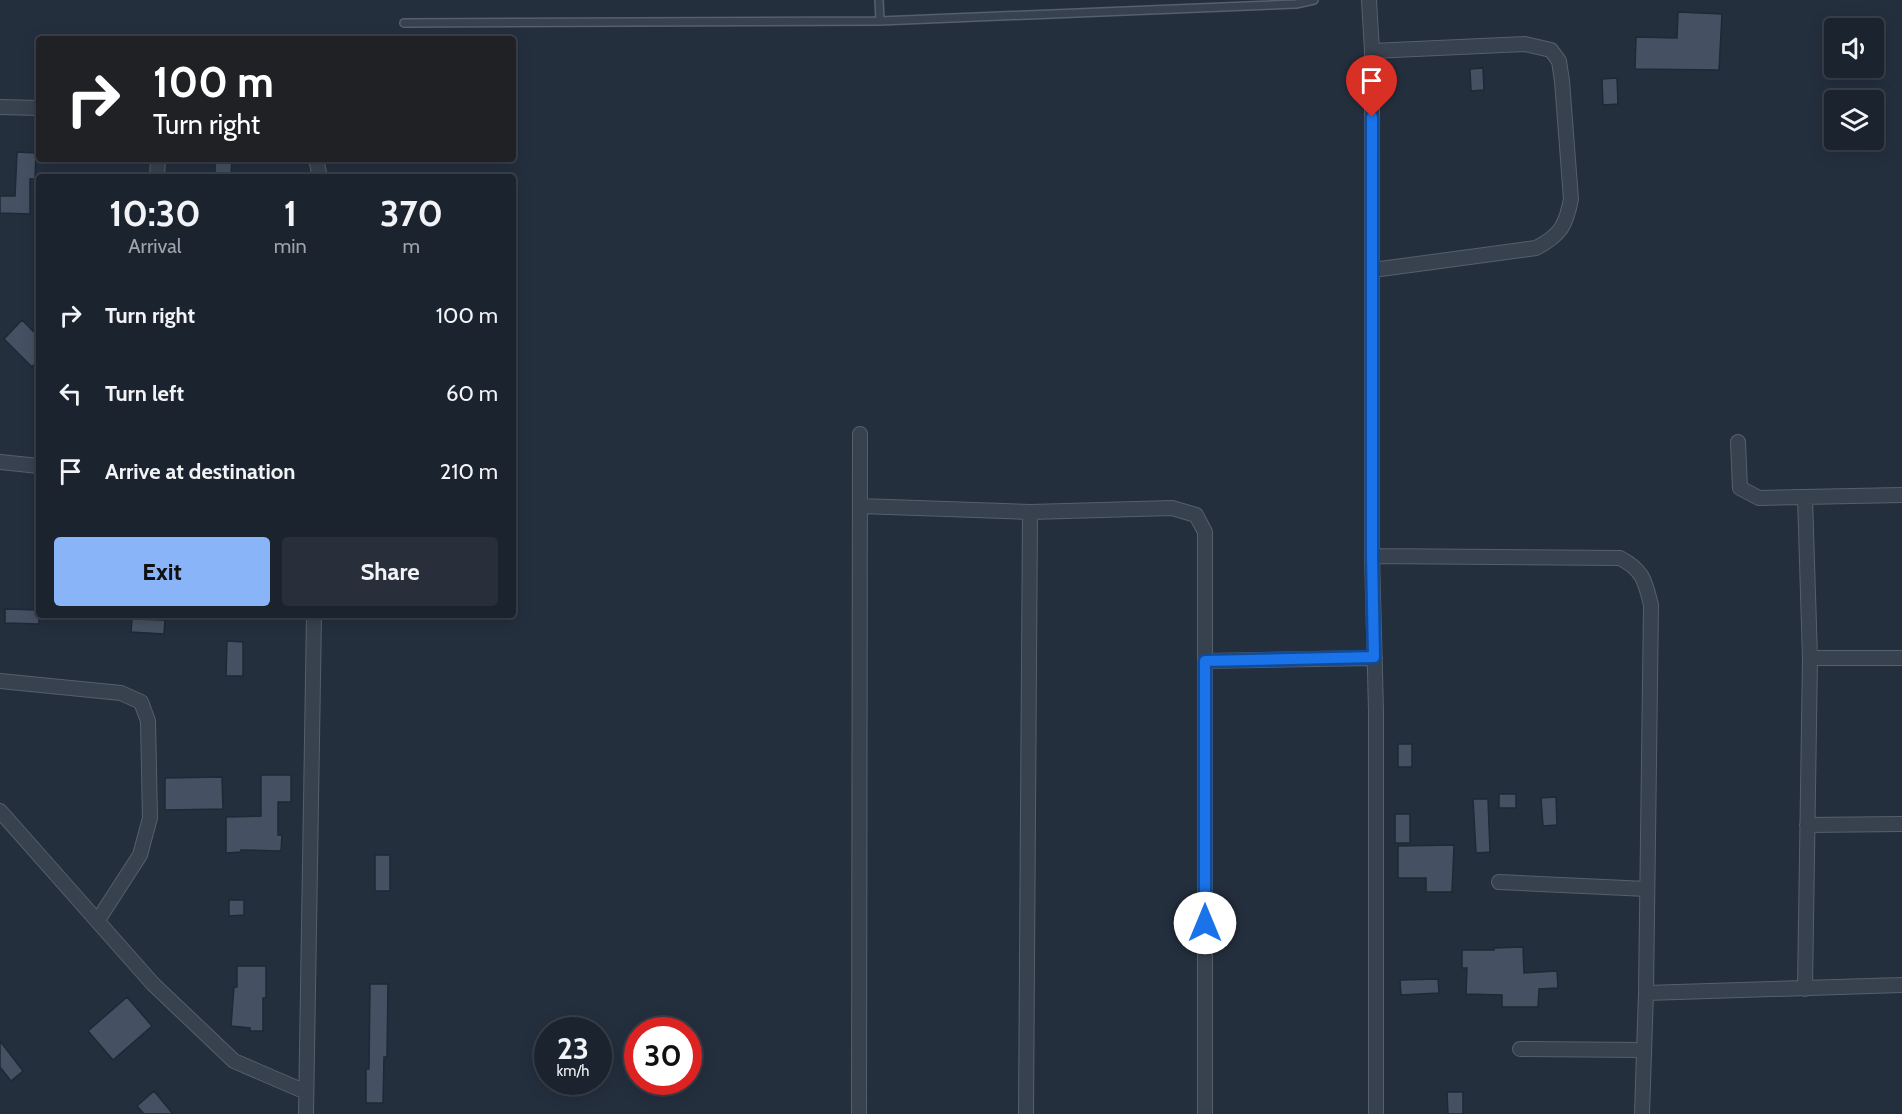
<!DOCTYPE html>
<style>
:root{--surface:#1b232e;--page:#282f3a;--text:#f1f3f6;--muted:#a0a4aa;--line:#39404a;--accent:#8ab4f8}
body{margin:0;font-family:Cabin,sans-serif;background:var(--page);color:var(--text);height:100vh;display:flex;flex-direction:column;font-size:22px;white-space:nowrap}
*{box-sizing:border-box;margin:0}
p{font-size:20px;color:var(--muted)}
.icon{flex:none;width:33px;height:33px;fill:none;stroke:currentColor;stroke-width:2;stroke-linecap:round;stroke-linejoin:round}
.map{position:relative;flex:1;overflow:hidden}
.details{position:absolute;left:36px;top:174px;width:480px;height:444px;display:flex;flex-direction:column;background:var(--surface);border-radius:6px;box-shadow:0 3px 15px #0003,0 0 0 2px var(--line)}
.details>*{flex:none}
.guide{position:absolute;left:36px;top:36px;width:480px;height:126px;border-radius:6px;box-shadow:0 3px 15px #0003,0 0 0 2px var(--line);background:#202124;color:#fff;overflow:hidden}
.buttons{position:absolute;left:1824px;top:18px;display:grid;gap:12px}
.buttons a{display:grid;place-items:center;width:60px;height:60px;border-radius:6px;background:var(--surface);box-shadow:0 3px 15px #0003,0 0 0 2px var(--line);font-size:30px}
.speed{position:absolute;left:534px;top:1017px;display:flex;gap:12px;font-size:30px;font-weight:700;text-align:center}
.speed>*{display:grid;place-content:center;width:78px;height:78px;border-radius:50%;background:var(--surface);box-shadow:0 3px 15px #0003,0 0 0 2px var(--line);line-height:1}
.speed small{font-size:15px;font-weight:400}
.speed .limit{border:9px solid #d22;background:#fff;color:#111}
.pin{position:absolute;display:grid;place-items:center;width:51px;height:51px;color:#fff;margin:-62px -26px;border-radius:50% 50% 50% 0;rotate:-45deg;box-shadow:0 0 6px #0007}
.pin .icon{rotate:45deg}
.me{position:absolute;width:66px;margin:-33px;rotate:0deg;stroke-linejoin:round;filter:drop-shadow(0 0 4px #0008)}
.turn{display:flex;align-items:center;gap:21px;height:126px;padding:0 18px;font-size:27px}
.turn .icon{width:78px;height:78px;stroke-width:2.5}
.turn b{display:block;font-size:42px;line-height:51px}
.eta{display:flex;justify-content:space-evenly;align-items:center;height:102px;text-align:center}
.eta b{font-size:36px;font-weight:800;line-height:42px}
.button{display:flex;gap:12px;margin-top:auto;padding:12px 18px}
.button a{flex:1;height:69px;border-radius:6px;background:var(--accent);color:#111;font-size:24px;font-weight:800;line-height:69px;text-align:center}
.button a+a{background:var(--page);color:var(--text)}
ul{padding:0;list-style:none}
li{display:flex;align-items:center;gap:18px;height:78px;padding:0 18px}
li div{flex:1}
li b{display:block;font-size:22px}
li em{font-style:normal}
.map>svg:first-child{display:block}
.building{fill:#455162;stroke:#1f2835;stroke-width:1.5}
.lines{fill:none;stroke-linecap:round;stroke-linejoin:round}
.lane-casing{stroke:#565f6c;stroke-width:10}
.street-casing{stroke:#565f6c;stroke-width:16}
.lane{stroke:#38414e;stroke-width:7}
.street{stroke:#38414e;stroke-width:14}
.route-casing{stroke:#114b97;stroke-width:15}
.route{stroke:#1a73e8;stroke-width:10}
</style>
<div class="map">
<svg width="1902" height="1114" viewBox="0 0 1902 1114">
<rect width="100%" height="100%" fill="#242f3e"/>
<path class="building" d="M1678 12 1722 14 1719 70 1635 69 1636 37 1677 38Z
M1483 68 1484 90 1471 91 1470 69Z
M1617 78 1618 104 1603 105 1602 79Z
M17 152 36 153 35 179H30V214L0 213V196H15Z
M215 159H232L231 177H215Z
M22 320 39 337V359L32 367 4 339Z
M5 609 39 610V624L5 623Z
M132 619 165 620 164 634 131 632Z
M227 641 243 642V676H226Z
M1398 744H1412V767H1398Z
M261 775H291V802H278V835H282L281 851 241 850V852L226 853V817L261 816Z
M222 777 223 809 165 810V778Z
M1499 794H1516V808H1499Z
M1556 797 1557 825 1543 826 1541 798Z
M1473 799H1488L1490 852 1476 853Z
M1395 814H1410V843H1395Z
M1454 845 1452 892H1426V878H1398V846Z
M375 855H390V891H375Z
M229 900H244V915L229 916Z
M1523 947 1524 973 1557 971 1558 988 1539 989 1538 1007H1502V995L1466 994 1467 968H1462V950H1494V948Z
M237 966H266V998H263V1031H250V1028L231 1026 234 987H237Z
M1438 979 1439 993 1401 995 1400 980Z
M370 984H388L387 1057H384L383 1103H366V1069H369Z
M127 997 152 1026 113 1060 88 1031Z
M0 1041 23 1071 11 1081 0 1067Z
M154 1091 173 1114H144L137 1106Z
M1447 1092H1463V1114H1448Z"/>
<g class="lines">
<defs>
<path id="lane" d="M879 0 880 21
M404 23 880 21 1296 4 1314 0"/>
<path id="street" d="M1369 0 1372 51V556L1376 711V1114
M1372 51 1525 44 1551 50 1559 61 1562 81 1571 199C1566 225 1561 235 1536 248L1373 270
M0 107 39 108
M316 159 320 177
M157 177 158 159
M1738 442 1740 488 1759 498 1902 495
M0 462 39 466
M1805 497 1810 658 1805 989
M860 506 1030 512 1172 508 1196 515 1205 532V1114
M1372 556 1620 558C1643 570 1645 581 1651 605L1646 993 1642 1114
M1810 658H1902
M1205 661 1375 658
M0 681 121 693 141 702 148 721 150 818 140 855 98 920
M0 811 153 984 234 1061 306 1092
M1807 825 1902 824
M1499 882 1647 889
M1646 993 1902 985
M1520 1049 1644 1050
M306 1114 314 615
M859 1114 860 434
M1026 1114 1030 512"/>
</defs>
<use href="#lane" class="lane-casing"/>
<use href="#street" class="street-casing"/>
<use href="#lane" class="lane"/>
<use href="#street" class="street"/>
</g>
<g class="lines">
<defs>
<path id="route" d="M1205 923V661L1374 657 1372 556V117"/>
</defs>
<use href="#route" class="route-casing"/>
<use href="#route" class="route"/>
</g>
</svg>
<div class="buttons">
<a><svg class="icon" aria-label="sound" viewBox="0 0 24 24"><path d="M4 9h4l5-4v14l-5-4H4zM17 9q2 3 0 6"/></svg></a>
<a><svg class="icon" aria-label="layers" viewBox="0 0 24 24"><path d="M12 4l9 5-9 5-9-5zM3 14l9 5 9-5"/></svg></a>
</div>
<div class="speed"><div>23<small>km/h</small></div><div class="limit">30</div></div>
<div class="pin" style="left:1372px;top:117px;background:#d93025"><svg class="icon" aria-label="arrive" viewBox="0 0 24 24"><path d="M6 21V4h12l-3 4 3 4H6"/></svg></div>
<svg class="me" style="left:1205px;top:923px" viewBox="-20 -20 40 40"><circle r="19" fill="#fff"/><path d="M0-13L10 11 0 6-10 11z" fill="#1a73e8"/></svg>
<div class="guide">
<div class="turn"><svg class="icon" aria-label="right" viewBox="0 0 24 24"><path d="M7 20v-9h11M14 6l5 5-5 5"/></svg><div><b>100 m</b>Turn right</div></div>
</div>
<section class="details">
<div class="eta">
<div><b>10:30</b><p>Arrival</p></div>
<div><b>1</b><p>min</p></div>
<div><b>370</b><p>m</p></div>
</div>
<ul>
<li><svg class="icon" aria-label="right" viewBox="0 0 24 24"><path d="M7 20v-9h11M14 6l5 5-5 5"/></svg><div><b>Turn right</b></div><em>100 m</em></li>
<li><svg class="icon" aria-label="left" viewBox="0 0 24 24"><path d="M17 20v-9H6M10 6l-5 5 5 5"/></svg><div><b>Turn left</b></div><em>60 m</em></li>
<li><svg class="icon" aria-label="arrive" viewBox="0 0 24 24"><path d="M6 21V4h12l-3 4 3 4H6"/></svg><div><b>Arrive at destination</b></div><em>210 m</em></li>
</ul>
<div class="button"><a>Exit</a><a>Share</a></div>
</section>
</div>
